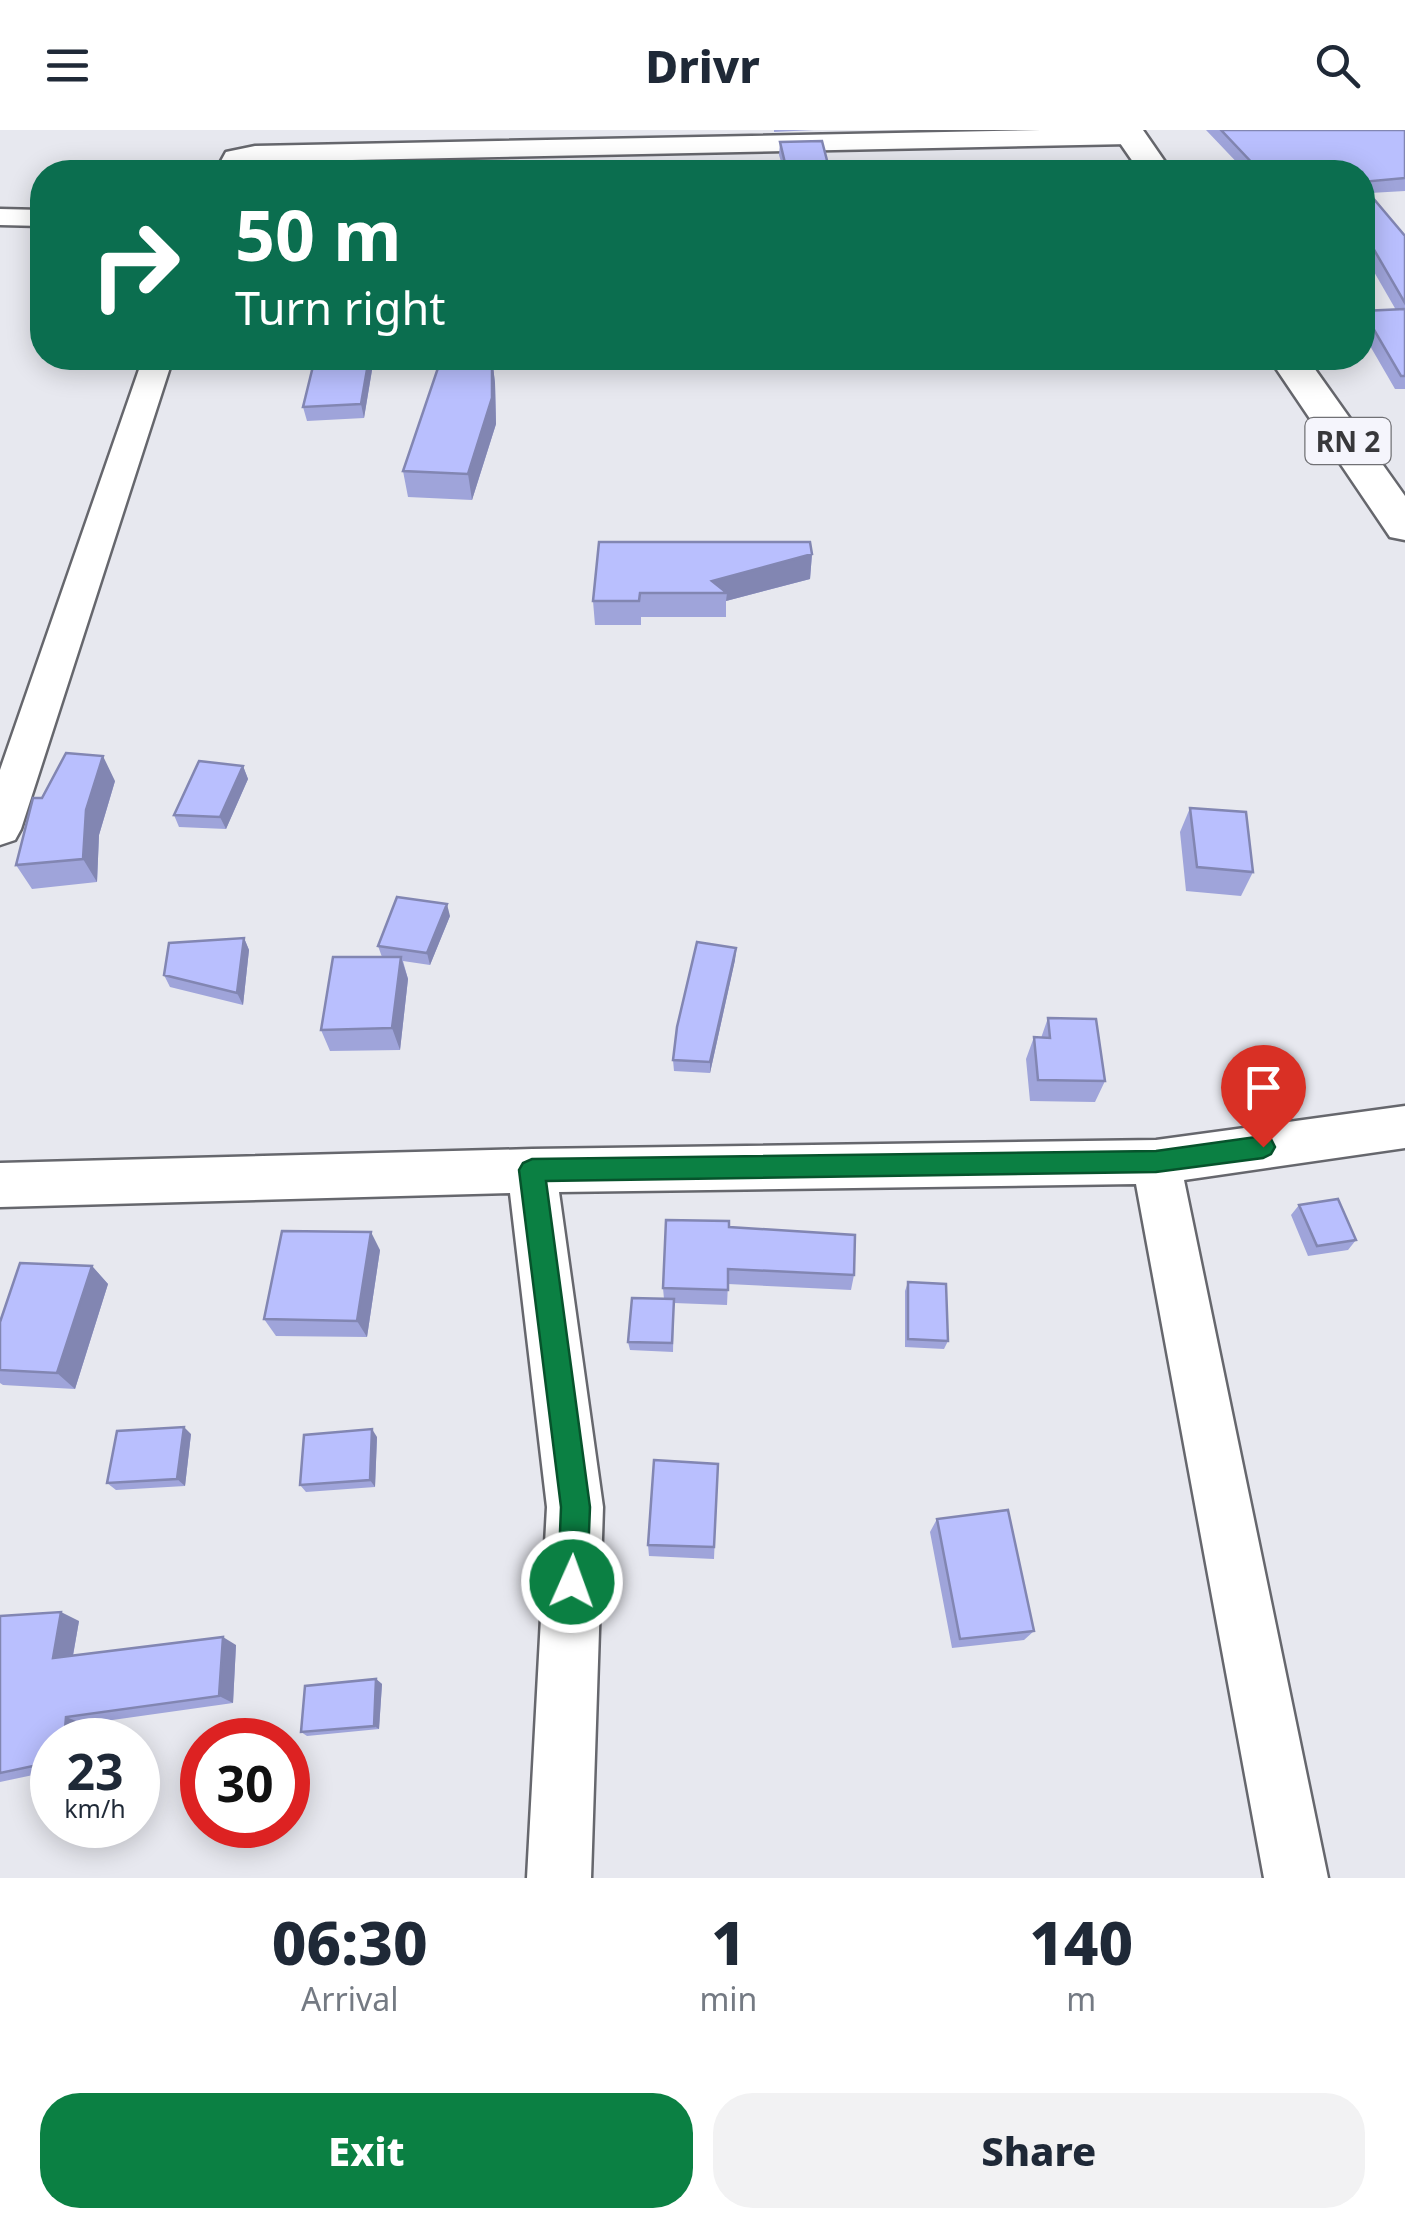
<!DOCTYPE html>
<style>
:root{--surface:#fff;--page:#f2f2f3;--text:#1f2937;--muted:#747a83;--accent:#0b8043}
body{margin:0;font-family:"Noto Sans",sans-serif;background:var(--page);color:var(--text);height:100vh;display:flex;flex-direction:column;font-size:38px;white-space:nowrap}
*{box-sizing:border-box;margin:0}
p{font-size:32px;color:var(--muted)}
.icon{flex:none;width:55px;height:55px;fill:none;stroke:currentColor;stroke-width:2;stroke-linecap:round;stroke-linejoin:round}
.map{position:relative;height:1748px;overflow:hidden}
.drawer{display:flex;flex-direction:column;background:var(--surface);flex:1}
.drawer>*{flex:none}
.banner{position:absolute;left:30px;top:30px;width:1345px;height:210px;border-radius:40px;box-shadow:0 5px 25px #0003;background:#0b6e4f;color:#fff;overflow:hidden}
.speed{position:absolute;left:30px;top:1588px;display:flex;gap:20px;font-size:50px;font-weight:700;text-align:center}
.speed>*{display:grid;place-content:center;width:130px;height:130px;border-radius:50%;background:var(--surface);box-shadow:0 5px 25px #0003;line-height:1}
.speed small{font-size:25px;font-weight:400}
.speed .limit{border:15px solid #d22;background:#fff;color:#111}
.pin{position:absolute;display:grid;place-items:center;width:85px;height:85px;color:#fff;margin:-102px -42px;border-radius:50% 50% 50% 0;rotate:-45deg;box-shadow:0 0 10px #0007}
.pin .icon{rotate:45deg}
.me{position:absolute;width:110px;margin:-55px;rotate:2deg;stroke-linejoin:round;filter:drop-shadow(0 0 8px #0008)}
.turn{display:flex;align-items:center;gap:35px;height:210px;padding:0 40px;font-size:45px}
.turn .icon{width:130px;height:130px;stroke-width:2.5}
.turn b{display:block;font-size:70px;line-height:85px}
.eta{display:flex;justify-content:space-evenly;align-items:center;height:170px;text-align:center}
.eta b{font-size:60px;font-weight:800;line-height:70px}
.primary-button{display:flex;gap:20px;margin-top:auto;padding:20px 40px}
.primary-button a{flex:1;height:115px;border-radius:40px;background:var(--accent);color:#fff;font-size:40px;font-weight:800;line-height:115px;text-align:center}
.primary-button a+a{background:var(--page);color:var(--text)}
header{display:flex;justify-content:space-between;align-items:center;height:130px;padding:0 40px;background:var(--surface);font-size:45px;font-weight:800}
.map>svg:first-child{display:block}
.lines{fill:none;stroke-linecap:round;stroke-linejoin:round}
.minor-casing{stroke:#66676d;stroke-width:5}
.primary-casing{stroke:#66676d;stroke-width:5}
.minor{fill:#fff;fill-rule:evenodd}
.primary{fill:#fff;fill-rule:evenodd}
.wall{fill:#9fa4da}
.shaded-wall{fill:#8286b2}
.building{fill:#b9bffe;stroke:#8286b2;stroke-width:2.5}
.route{fill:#0b8043;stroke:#07532c;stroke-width:2.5}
.labels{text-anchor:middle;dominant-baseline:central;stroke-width:10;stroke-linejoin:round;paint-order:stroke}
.shield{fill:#f5f5fc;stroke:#717175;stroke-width:2.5}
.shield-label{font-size:28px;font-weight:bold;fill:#38383b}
</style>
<header><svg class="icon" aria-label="menu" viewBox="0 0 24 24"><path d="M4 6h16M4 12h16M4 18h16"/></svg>Drivr<svg class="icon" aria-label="search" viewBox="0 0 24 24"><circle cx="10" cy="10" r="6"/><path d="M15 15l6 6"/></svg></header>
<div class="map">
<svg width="1405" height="1748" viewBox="0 0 1405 1748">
<rect width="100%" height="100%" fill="#e7e8ef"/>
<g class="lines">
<defs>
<path id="minor" d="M1041 0H1137L1143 6 1130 14 255 32 245 34 241 42H215L226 22 255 16Z
M0 79 42 80V96L0 95Z
M143 228H173L21 699 15 710 0 715V640Z
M1405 976V1018L1184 1050 1328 1748H1264L1136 1054 559 1062 603 1377 591 1748H527L547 1377 510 1063 0 1077V1033L532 1019 1156 1010Z"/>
<path id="primary" d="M1111 0H1143L1172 42H1140Z
M1269 228H1307L1405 366V410L1390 407Z"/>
</defs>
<use href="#minor" class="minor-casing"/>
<use href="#primary" class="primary-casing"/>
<use href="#minor" class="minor"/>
<use href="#primary" class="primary"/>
</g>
<path class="wall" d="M774 0H814L774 2Z
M1206 0H1405V61L1370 63 1405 106V259H1395L1362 202 1363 181 1396 180 1362 121V42H1246Z
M780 12 830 42H784L779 25Z
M374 228 364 288 307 291 303 277Z
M492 228 495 253 496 294 472 370 408 367 403 341Z
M812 424 810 449 726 471V487H641V495H595L593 471Z
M243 636 248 649 226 699 179 697 174 685Z
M115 651 99 705 97 752 32 759 16 735 42 668Z
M1190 678 1253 742 1241 766 1186 761 1180 702Z
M450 786 430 835 403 831 408 849 400 920 330 921 321 900 382 827 378 816Z
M244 808 249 820 243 875 170 857 164 845Z
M736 818 735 830 710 943 674 941 673 930Z
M1048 888 1105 951 1095 972 1030 971 1026 929 1034 907 1041 908Z
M1299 1075 1356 1110 1348 1120 1308 1126 1291 1085Z
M729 1097 854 1145 851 1160 728 1154 727 1175 674 1173 673 1222 630 1220 628 1212 664 1169 663 1158Z
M380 1120 367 1207 276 1206 264 1189Z
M92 1136 108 1154 75 1259 3 1255 0 1253V1192Z
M908 1152 948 1211 944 1219 905 1217V1161Z
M191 1304 185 1356 116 1360 107 1353Z
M377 1307 375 1357 306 1362 300 1355Z
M718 1334 714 1429 649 1426 648 1415Z
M937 1389 1034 1501 1024 1510 952 1518 930 1402Z
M0 1486 79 1491 73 1526 236 1515 233 1573 84 1594 52 1610V1641L0 1652Z
M376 1549 382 1554 379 1599 307 1606 301 1602Z"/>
<path class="shaded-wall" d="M1306 32 1303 42H1256L1257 38Z
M369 228H374L364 288 361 274Z
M492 228 495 253 496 294 472 370 468 344Z
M812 424 810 449 726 471 727 463 712 451Z
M103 626 115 651 99 705 97 752 83 729 86 680Z
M243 636 248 649 226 699 220 687Z
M447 774 450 786 430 835 427 823Z
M244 808 249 820 243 875 237 863Z
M736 818 735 830 710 943V932Z
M401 827 408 849 400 920 392 898Z
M371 1102 380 1120 367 1207 357 1191Z
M92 1136 108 1154 75 1259 57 1243Z
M184 1297 191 1304 185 1356 177 1349Z
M372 1299 377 1307 375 1357 370 1350Z
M61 1482 79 1491 71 1536 53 1528Z
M223 1507 236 1515 233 1573 219 1566Z
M376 1549 382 1554 379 1599 374 1596Z
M66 1587 84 1594 83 1610H64Z"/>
<path class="building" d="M1221 0H1405V48L1362 52V42H1315L1306 32 1257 38Z
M822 11 830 42H791L785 33 780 12Z
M1362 55 1405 106V173L1362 99Z
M1405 179V246H1401L1363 181Z
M315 228H369L361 274 303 277Z
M492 228V268L468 344 403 341 441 229Z
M599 412H810L812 424 712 451 727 463H640L639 471H593Z
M66 623 103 626 86 680 83 729 16 735 33 668H42Z
M199 631 243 636 220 687 174 685Z
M1190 678 1246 682 1253 742 1197 737Z
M397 767 447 774 427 823 378 816Z
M244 808 237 863 164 845 169 813Z
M697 812 736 818 710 932 673 930 677 897Z
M333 827H401L392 898 321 900Z
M1048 888 1096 889 1105 951 1038 950 1034 907 1050 908Z
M1338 1069 1356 1110 1317 1116 1299 1075Z
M666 1090 729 1091V1097L855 1105 854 1145 728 1139V1160L663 1158Z
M282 1101 371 1102 357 1191 264 1189Z
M20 1133 92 1136 57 1243 0 1240V1192Z
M908 1152 946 1154 948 1211 908 1209Z
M632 1168 674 1169 672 1213 628 1212Z
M184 1297 177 1349 107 1353 117 1301Z
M372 1299 370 1350 300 1355 304 1305Z
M654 1330 718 1334 714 1417 648 1415Z
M1008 1380 1034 1501 960 1509 937 1389Z
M61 1482 53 1528 223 1507 219 1566 66 1587 64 1610H52V1632L0 1643V1486Z
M376 1549 374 1596 301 1602 305 1556Z"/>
<path class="route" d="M1263 1006 1271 1009 1275 1017 1271 1024 1263 1028 1156 1042 546 1051 590 1377 587 1452 583 1462 572 1466 562 1462 558 1452 561 1377 519 1040 523 1033 532 1029 1156 1021Z"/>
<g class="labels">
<rect class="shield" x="1305.5" y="288" width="85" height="46" rx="8"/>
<g class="shield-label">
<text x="1348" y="311">RN 2</text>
</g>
</g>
</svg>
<div class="speed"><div>23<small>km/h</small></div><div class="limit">30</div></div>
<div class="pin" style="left:1263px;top:1017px;background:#d93025"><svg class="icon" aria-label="arrive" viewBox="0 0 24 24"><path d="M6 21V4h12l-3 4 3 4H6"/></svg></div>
<svg class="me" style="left:572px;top:1452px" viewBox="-20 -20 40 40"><circle r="17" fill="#0b8043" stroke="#fff" stroke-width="3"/><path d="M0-11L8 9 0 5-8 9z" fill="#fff"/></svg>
<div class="banner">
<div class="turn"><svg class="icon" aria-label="right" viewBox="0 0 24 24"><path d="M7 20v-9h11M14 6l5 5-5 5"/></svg><div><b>50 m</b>Turn right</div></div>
</div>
</div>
<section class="drawer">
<div class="eta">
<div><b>06:30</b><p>Arrival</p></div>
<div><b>1</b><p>min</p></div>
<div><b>140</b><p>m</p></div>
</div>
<div class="primary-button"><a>Exit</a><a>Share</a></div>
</section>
